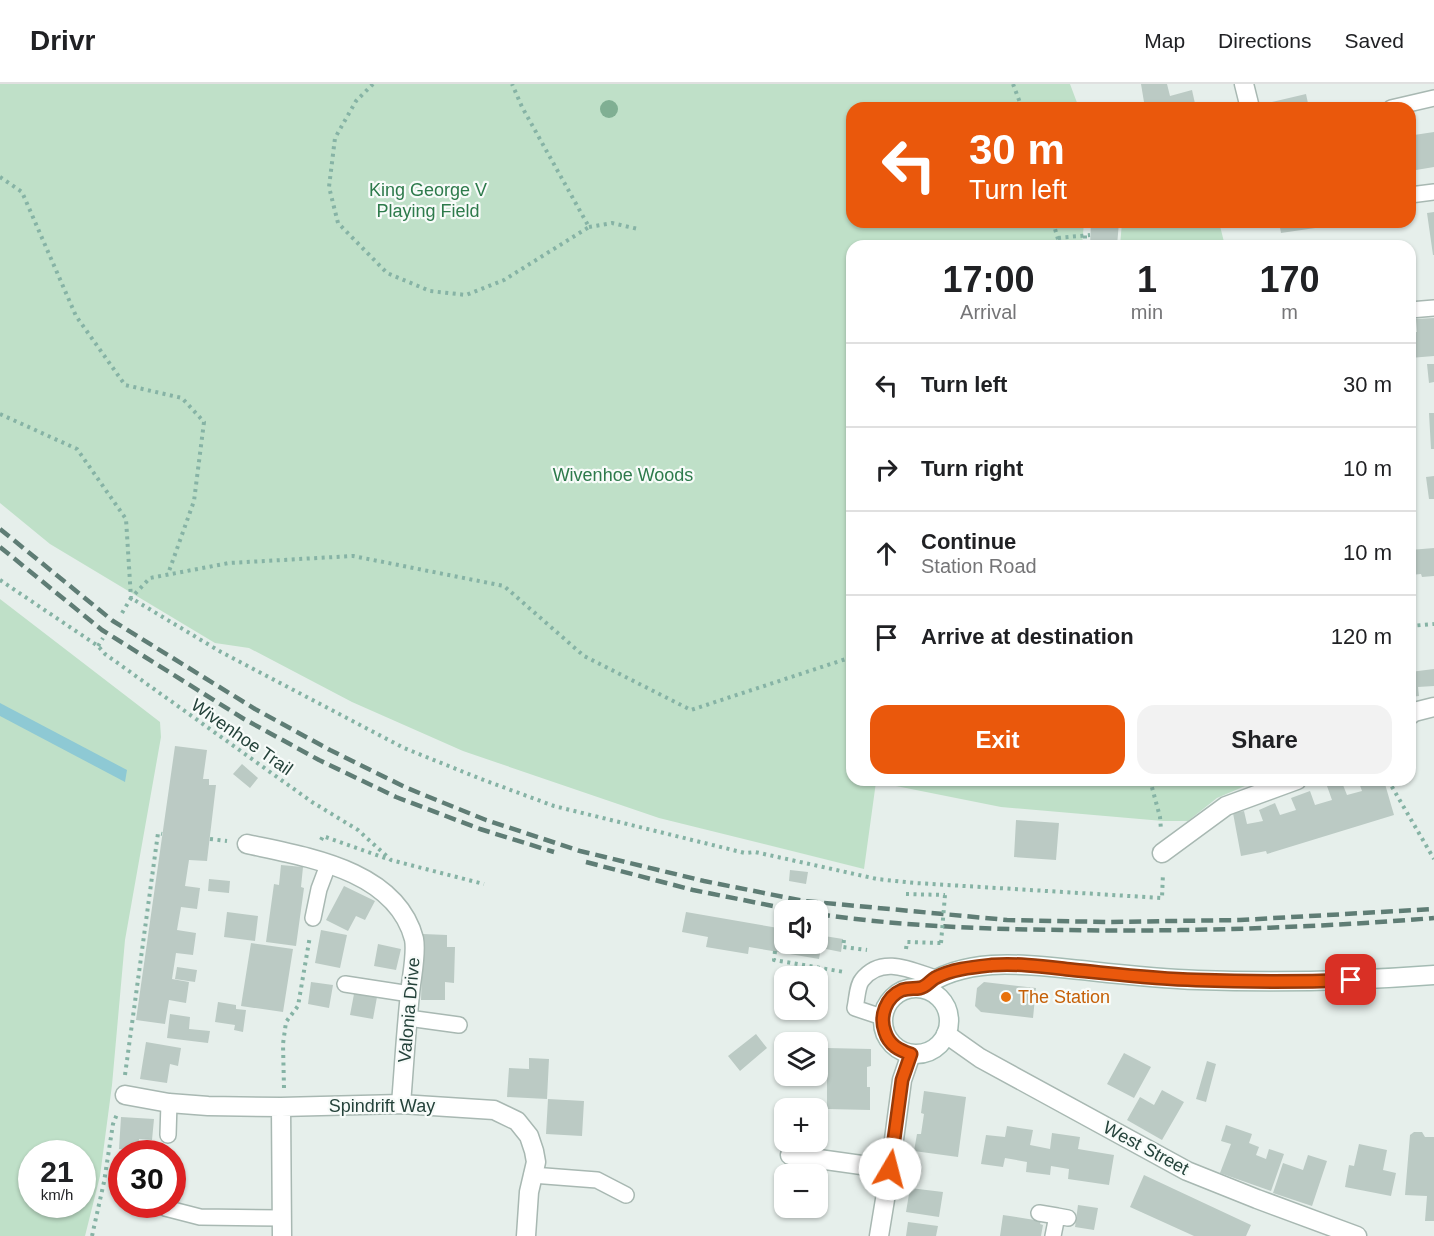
<!DOCTYPE html>
<meta charset="utf-8">
<style>
:root{--surface:#fff;--page:#f2f2f2;--text:#202124;--muted:#757577;--line:#e0e0e0;--accent:#ea580c}
body{margin:0;font-family:Arial,sans-serif;background:var(--page);color:var(--text);height:100vh;display:flex;flex-direction:column;font-size:22px;white-space:nowrap}
*{box-sizing:border-box;margin:0}
p{font-size:20px;color:var(--muted)}
.icon{flex:none;width:33px;height:33px;fill:none;stroke:currentColor;stroke-width:2;stroke-linecap:round;stroke-linejoin:round}
.map{position:relative;flex:1;overflow:hidden}
.sheet{position:absolute;left:846px;top:156px;width:570px;height:546px;display:flex;flex-direction:column;background:var(--surface);border-radius:18px;box-shadow:0 2px 4px #0004}
.sheet>*{flex:none}
.guide{position:absolute;left:846px;top:18px;width:570px;height:126px;border-radius:18px;box-shadow:0 2px 4px #0004;background:#ea580c;color:#fff;overflow:hidden}
.tools{position:absolute;left:774px;top:816px;display:grid;gap:12px}
.tools a{display:grid;place-items:center;width:54px;height:54px;border-radius:12px;background:var(--surface);box-shadow:0 2px 4px #0004;font-size:30px}
.speed{position:absolute;left:18px;top:1056px;display:flex;gap:12px;font-size:30px;font-weight:700;text-align:center}
.speed>*{display:grid;place-content:center;width:78px;height:78px;border-radius:50%;background:var(--surface);box-shadow:0 2px 4px #0004;line-height:1}
.speed small{font-size:15px;font-weight:400}
.speed .limit{border:9px solid #d22;background:#fff;color:#111}
.pin{position:absolute;display:grid;place-items:center;width:51px;height:51px;color:#fff;margin:-26px;border-radius:12px;box-shadow:0 3px 9px #0006}
.me{position:absolute;width:66px;margin:-33px;rotate:8deg;stroke-linejoin:round;filter:drop-shadow(0 0 4px #0008)}
.turn{display:flex;align-items:center;gap:21px;height:126px;padding:0 24px;font-size:27px}
.turn .icon{width:78px;height:78px;stroke-width:2.5}
.turn b{display:block;font-size:42px;line-height:51px}
.eta{display:flex;justify-content:space-evenly;align-items:center;height:102px;text-align:center}
.eta b{font-size:36px;font-weight:800;line-height:42px}
.primary-button{display:flex;gap:12px;margin-top:auto;padding:12px 24px}
.primary-button a{flex:1;height:69px;border-radius:18px;background:var(--accent);color:#fff;font-size:24px;font-weight:800;line-height:69px;text-align:center}
.primary-button a+a{background:var(--page);color:var(--text)}
ul{padding:0;list-style:none}
li{display:flex;align-items:center;gap:18px;height:84px;padding:0 24px;border-top:2px solid var(--line)}
li div{flex:1}
li b{display:block;font-size:22px}
li em{font-style:normal}
header{display:flex;align-items:center;gap:36px;box-sizing:border-box;height:84px;padding:0 30px;background:var(--surface);border-bottom:2px solid var(--line)}
header strong{font-size:28px}
nav{display:flex;gap:33px;margin-inline-start:auto;font-size:21px}
.map>svg:first-child{display:block}
.green{fill:#bfe0c8;fill-rule:evenodd}
.water{fill:#8ec9d4}
.building{fill:#bbcac4}
.lines{fill:none;stroke-linecap:round;stroke-linejoin:round}
.lane-casing{stroke:#a8b8b2;stroke-width:18}
.street-casing{stroke:#a8b8b2;stroke-width:21}
.secondary-casing{stroke:#a4bbb3;stroke-width:21}
.path{stroke:#86b3a5;stroke-width:4;stroke-dasharray:3 4.5;stroke-linecap:butt}
.lane{stroke:#fff;stroke-width:15}
.street{stroke:#fff;stroke-width:18}
.secondary{stroke:#fff;stroke-width:18}
.rail{stroke:#5f7d75;stroke-width:4.5;stroke-dasharray:12 6;stroke-linecap:butt}
.path-bridge{stroke:#86b3a5;stroke-width:4;stroke-dasharray:3 4.5;stroke-linecap:butt}
.tree{fill:#80af93}
.route-casing{stroke:#983908;stroke-width:15}
.route{stroke:#ea580c;stroke-width:10}
.food-dot{fill:#e8710a;stroke:#f7fbf9;stroke-width:2}
.labels{text-anchor:middle;dominant-baseline:central;stroke-width:4.5;stroke-linejoin:round;paint-order:stroke}
.park-label{font-size:18px;fill:#2d7a4b;stroke:#f7fbf9}
.street-label{font-size:18px;fill:#24423a;stroke:#f7fbf9}
.food-label{font-size:18px;fill:#c56008;stroke:#f7fbf9;text-anchor:start}
</style>
<header>
<strong>Drivr</strong>
<nav><a>Map</a><a>Directions</a><a>Saved</a></nav>
</header>
<div class="map">
<svg width="1434" height="1152" viewBox="0 0 1434 1152">
<rect width="100%" height="100%" fill="#e6efeb"/>
<path class="green" d="M0 0H1070L1079 24H852V138H1084L1082 162H852V696H1259L1217 714 1188 737H1163L1001 723 876 698 864 785 659 734 463 667 352 618 249 564 215 559 50 460 0 419Z
M1122 138H1219L1225 162H1120Z
M0 515 160 638 161 653 125 856 112 1001 100 1092 85 1152H0ZM32 1070H82V1120H32Z"/>
<path class="water" d="M0 619 127 686 125 698 0 632Z"/>
<path class="building" d="M1141 0H1167L1170 12 1192 6 1196 24H1145Z
M1306 10 1309 24H1274L1272 18Z
M1410 32 1414 51 1434 48V83L1410 87Z
M1434 128V171H1433L1427 129Z
M1091 138H1119L1117 162H1090Z
M1279 138H1321L1322 143 1281 149Z
M1434 234V272L1410 274V248H1417L1416 235Z
M1427 280H1434V298L1429 299Z
M1429 329H1434V365H1431Z
M1434 392V415H1429L1426 393Z
M1434 464V492L1422 493 1421 490 1410 491V466Z
M1434 585V602L1418 603 1419 612 1410 613V588Z
M175 662 207 666 203 695H209V701H216L207 777 189 776 185 802 200 804 197 825 181 823 177 846 196 849 193 871 176 869 172 895 189 898 186 919 169 916 165 940 136 936Z
M242 680 258 694 250 704 233 690Z
M1341 696 1347 711 1362 707 1358 696H1379L1381 701 1385 700 1394 731 1267 770 1266 767 1241 772 1233 729 1244 727 1247 740 1258 738 1263 737 1259 726 1275 719 1280 731 1296 726 1291 714 1310 707 1315 721 1332 716 1327 702Z
M1016 736 1059 739 1056 776 1014 773Z
M281 781 303 783 301 803 304 804 296 862 266 858 274 800 279 801Z
M790 786 808 788 806 800 789 797Z
M209 795 230 797 229 809 208 807Z
M344 802 375 817 365 836 356 832 348 847 326 836Z
M227 828 258 832 255 857 224 853Z
M686 828 784 845V860H818V851L843 855 841 868 821 864 819 875 749 863 748 870 706 863 708 853 682 848Z
M321 846 347 851 340 884 315 879Z
M423 850 447 851V863H455L454 899 445 898V916H421Z
M251 859 293 865 283 928 241 922Z
M378 860 401 865 396 886 374 882Z
M177 883 197 886 195 898 175 895Z
M311 898 333 901 329 924 308 920Z
M984 898 1036 904 1033 934 981 928 975 922 977 904Z
M354 910 377 913 373 935 350 931Z
M218 918 236 921V925L246 926 243 948 234 946 235 941 215 938Z
M170 930 190 933 189 945 210 947 208 959 167 954Z
M756 950 767 964 740 987 728 972Z
M146 958 181 964 178 982 170 980 167 999 140 995Z
M827 964 871 965V982L867 983V1003H870V1026L827 1025Z
M1124 969 1151 983 1134 1014 1107 1000Z
M529 974 549 975 547 1015 507 1013 509 984 529 985Z
M1207 977 1216 980 1206 1018 1196 1015Z
M1162 1006 1184 1018 1162 1056 1127 1036 1140 1013 1154 1021Z
M924 1007 966 1013 958 1073 914 1067 917 1050H921L924 1030 921 1029Z
M548 1015 584 1017 582 1052 546 1050Z
M121 1033 154 1035 152 1056 139 1055 138 1067 119 1065Z
M1226 1041 1252 1050 1249 1059 1259 1063 1256 1071 1266 1075 1269 1065 1284 1070 1271 1107 1220 1089 1231 1060 1221 1057Z
M1007 1042 1033 1046 1030 1061 1050 1065 1052 1049 1080 1053 1078 1065 1114 1071 1109 1101 1068 1095 1069 1085 1051 1082 1050 1091 1026 1088 1027 1078 1005 1074 1003 1083 981 1080 986 1051 1005 1053Z
M1414 1048H1422L1425 1053H1434V1137H1425L1427 1112 1405 1111 1410 1051Z
M1359 1060 1387 1066 1383 1086 1396 1089 1391 1112 1345 1103 1349 1081 1354 1082Z
M1308 1071 1327 1077 1312 1122 1273 1109 1283 1079 1303 1086Z
M1144 1091 1251 1141 1246 1152H1194L1130 1123Z
M910 1104 943 1108 939 1133 906 1128Z
M1078 1121 1098 1124 1094 1146 1075 1143Z
M1003 1131 1041 1137 1040 1140 1043 1141 1041 1152H1000Z
M908 1138 938 1142 936 1152H906Z"/>
<g class="lines">
<defs>
<path id="lane" d="M1391 24 1434 14
M1410 111 1434 108
M1410 226 1434 224
M313 834 319 805 328 781
M345 900 410 910
M882 933 855 924C857 916 857 902 862 896 881 871 911 886 935 894
M408 934 459 941
M168 1051 169 1019
M532 1091 597 1096 626 1111
M165 1124 200 1133 281 1134
M1039 1129 1057 1132
M1053 1152 1057 1132 1068 1134"/>
<path id="street" d="M1244 0 1250 24
M1410 631 1414 628 1434 623
M247 760C307 773 396 786 414 855 417 870 411 895 410 910 406 947 404 983 401 1020
M1162 769 1226 722 1297 696
M946 950 980 974 1187 1087 1257 1115 1357 1152
M125 1011 169 1019 208 1022 281 1023 401 1020 494 1026 517 1037 529 1052 534 1067 536 1078 529 1108 526 1152
M281 1023 282 1152
M790 1071 890 1085
M879 1152 890 1085 902 996 911 970"/>
<path id="secondary" d="M883 937a33 33 0 1 1 66 0a33 33 0 1 1-66 0Z
M922 904C969 869 1035 882 1090 887 1126 891 1162 895 1198 896 1277 899 1355 897 1434 891"/>
</defs>
<use href="#lane" class="lane-casing"/>
<use href="#street" class="street-casing"/>
<use href="#secondary" class="secondary-casing"/>
<path class="path" d="M373 0 356 17 335 54 329 103 338 139 387 189 430 207 466 211 504 196 589 143 522 23 512 0
M1013 0 1022 24
M0 93 22 108 76 232 125 301 182 314 204 338 194 417 168 490
M1053 138 1060 162
M589 143 612 139 638 145
M1058 154 1090 151
M1085 162V151
M0 330 77 365 126 435 131 514 150 494 229 479 353 472 504 502 584 572 691 626 852 573
M0 496 98 562 105 570 312 718 358 746 391 776 484 800
M122 529 131 514 221 568 404 664 481 695 554 722 745 769 755 768 877 795 915 799 1162 814 1163 789
M1410 542 1434 540
M98 562 103 554
M1150 696 1160 733 1161 746
M1388 696 1434 775
M210 755 227 757
M321 756 323 752 388 775
M906 810 945 811
M844 856 843 863 867 866
M906 865 907 858 941 859
M775 867 774 876 844 888
M125 991 158 749 162 750
M284 1004 283 960 286 938 298 922 310 852
M92 1152 104 1098 113 1040 117 1030"/>
<use href="#lane" class="lane"/>
<use href="#street" class="street"/>
<use href="#secondary" class="secondary"/>
<path class="rail" d="M0 445 113 537 255 625 330 666 407 704 486 736 580 767 704 797 804 817 1007 836 1106 838 1240 836 1434 825
M0 463 102 546 244 635 319 676 396 713 480 745 554 768
M586 778 693 806 793 826
M818 830C899 842 980 845 1062 846 1186 848 1310 844 1434 834"/>
<path class="path-bridge" d="M941 859 945 811"/>
</g>
<circle class="tree" cx="609" cy="25" r="9"/>
<g class="lines">
<defs>
<path id="route" d="M890 1085 902 996 911 970C899 966 889 961 885 948 879 932 886 913 902 906 909 904 914 905 920 904 926 903 930 897 935 894 952 885 974 883 992 881 1019 879 1047 883 1074 886 1115 890 1155 895 1196 896 1248 898 1300 898 1351 896"/>
</defs>
<use href="#route" class="route-casing"/>
<use href="#route" class="route"/>
</g>
<circle class="food-dot" cx="1006" cy="913" r="6"/>
<g class="labels">
<g class="park-label">
<text x="428" y="106">King George V<tspan x="428" dy="21">Playing Field</tspan></text>
<text x="623" y="391">Wivenhoe Woods</text>
</g>
<g class="street-label">
<text transform="translate(242 653) rotate(35)">Wivenhoe Trail</text>
<text transform="translate(409 926) rotate(-85)">Valonia Drive</text>
<text x="382" y="1022">Spindrift Way</text>
<text transform="translate(1146 1064) rotate(28)">West Street</text>
</g>
<g class="food-label">
<text x="1018" y="913">The Station</text>
</g>
</g>
</svg>
<div class="tools">
<a><svg class="icon" aria-label="sound" viewBox="0 0 24 24"><path d="M4 9h4l5-4v14l-5-4H4zM17 9q2 3 0 6"/></svg></a>
<a><svg class="icon" aria-label="search" viewBox="0 0 24 24"><circle cx="10" cy="10" r="6"/><path d="M15 15l6 6"/></svg></a>
<a><svg class="icon" aria-label="layers" viewBox="0 0 24 24"><path d="M12 4l9 5-9 5-9-5zM3 14l9 5 9-5"/></svg></a>
<a>+</a>
<a>−</a>
</div>
<div class="speed"><div>21<small>km/h</small></div><div class="limit">30</div></div>
<div class="pin" style="left:1351px;top:896px;background:#d93025"><svg class="icon" aria-label="arrive" viewBox="0 0 24 24"><path d="M6 21V4h12l-3 4 3 4H6"/></svg></div>
<svg class="me" style="left:890px;top:1085px" viewBox="-20 -20 40 40"><circle r="19" fill="#fff"/><path d="M0-13L10 11 0 6-10 11z" fill="#ea580c"/></svg>
<div class="guide">
<div class="turn"><svg class="icon" aria-label="left" viewBox="0 0 24 24"><path d="M17 20v-9H6M10 6l-5 5 5 5"/></svg><div><b>30 m</b>Turn left</div></div>
</div>
<section class="sheet">
<div class="eta">
<div><b>17:00</b><p>Arrival</p></div>
<div><b>1</b><p>min</p></div>
<div><b>170</b><p>m</p></div>
</div>
<ul>
<li><svg class="icon" aria-label="left" viewBox="0 0 24 24"><path d="M17 20v-9H6M10 6l-5 5 5 5"/></svg><div><b>Turn left</b></div><em>30 m</em></li>
<li><svg class="icon" aria-label="right" viewBox="0 0 24 24"><path d="M7 20v-9h11M14 6l5 5-5 5"/></svg><div><b>Turn right</b></div><em>10 m</em></li>
<li><svg class="icon" aria-label="ahead" viewBox="0 0 24 24"><path d="M12 20V5M6 11l6-6 6 6"/></svg><div><b>Continue</b><p>Station Road</p></div><em>10 m</em></li>
<li><svg class="icon" aria-label="arrive" viewBox="0 0 24 24"><path d="M6 21V4h12l-3 4 3 4H6"/></svg><div><b>Arrive at destination</b></div><em>120 m</em></li>
</ul>
<div class="primary-button"><a>Exit</a><a>Share</a></div>
</section>
</div>
